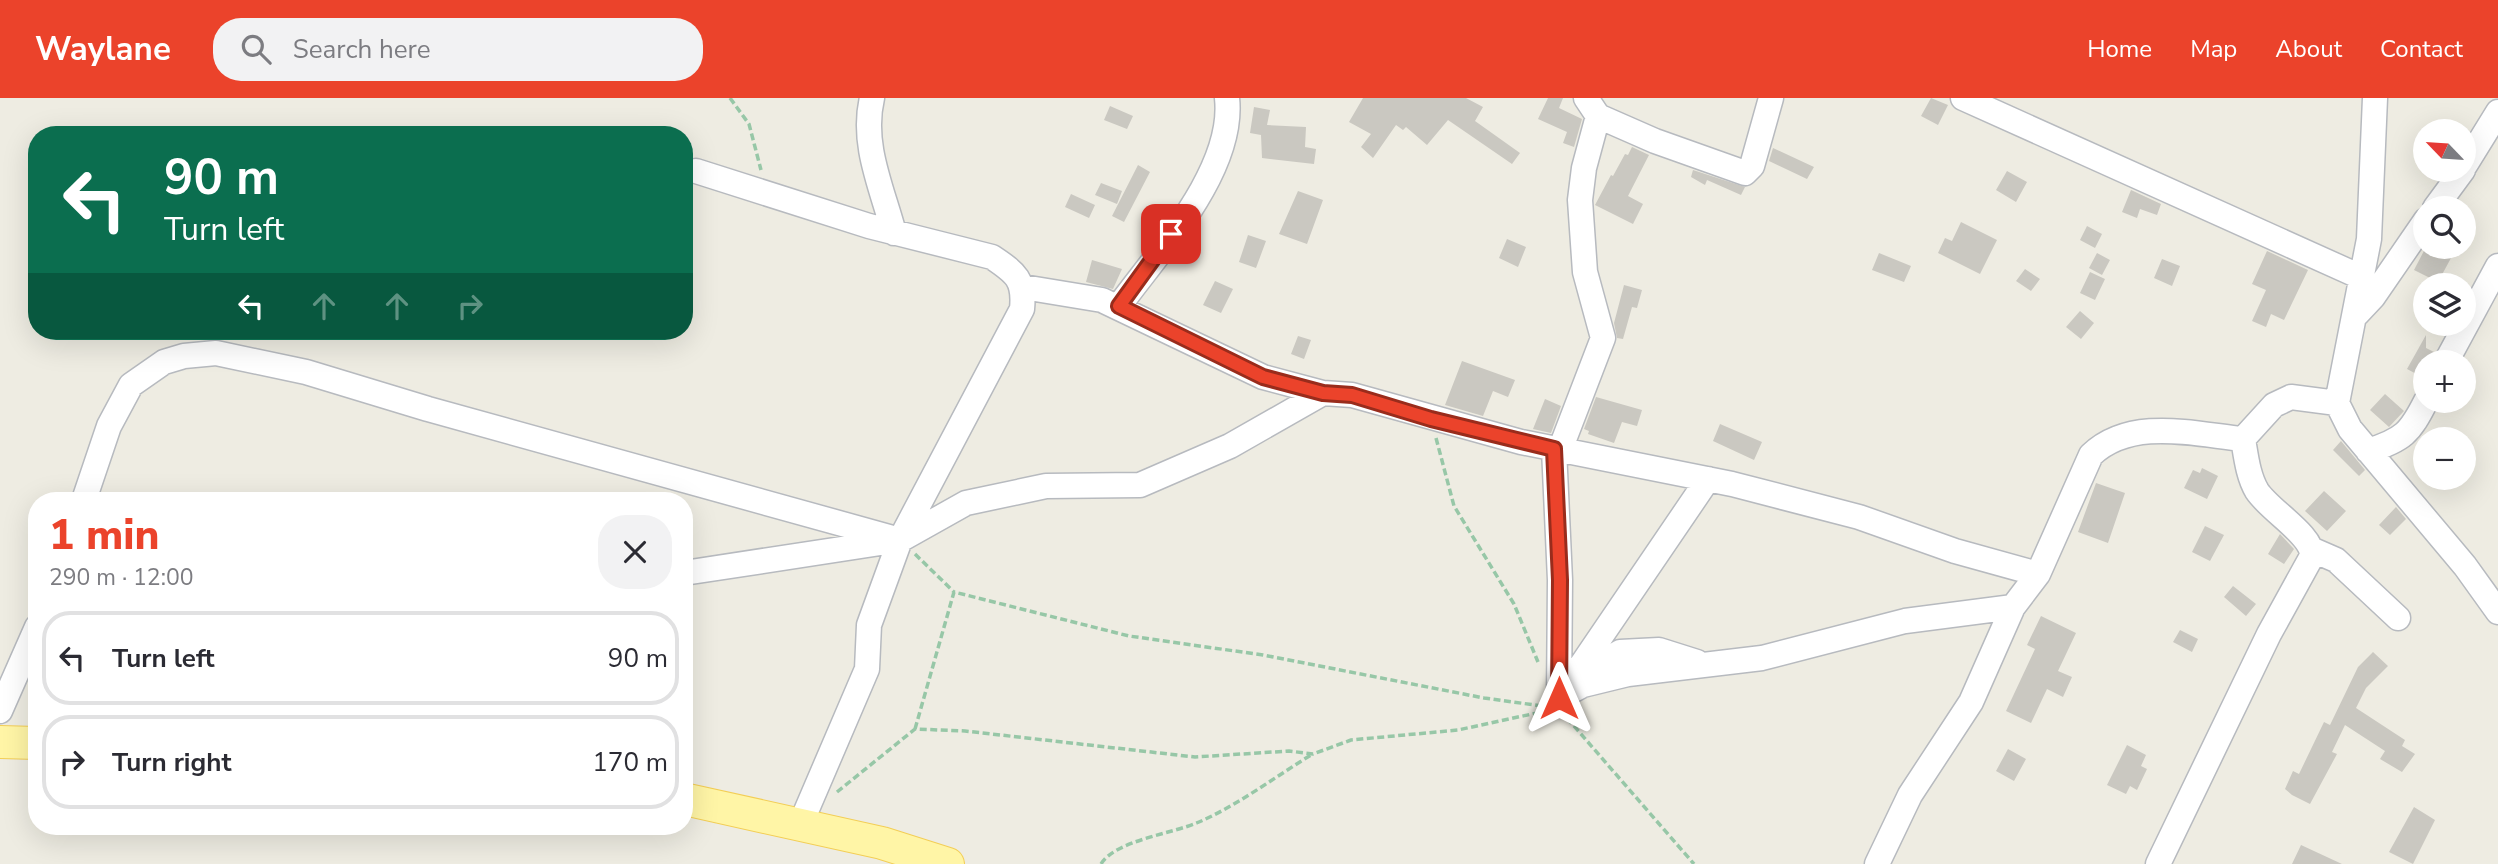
<!DOCTYPE html>
<meta charset="utf-8">
<style>
:root{--surface:#fff;--page:#f2f2f3;--text:#2b2b33;--muted:#7c7c81;--line:#e1e1e2;--accent:#eb432b}
body{margin:0;font-family:"Nunito Sans",sans-serif;background:var(--page);color:var(--text);height:100vh;display:flex;flex-direction:column;font-size:26px;white-space:nowrap}
*{box-sizing:border-box;margin:0}
p{font-size:23px;color:var(--muted)}
.icon{flex:none;width:38px;height:38px;fill:none;stroke:currentColor;stroke-width:2;stroke-linecap:round;stroke-linejoin:round}
.map{position:relative;flex:1;overflow:hidden}
.side{position:absolute;left:28px;top:394px;width:665px;height:343px;display:flex;flex-direction:column;background:var(--surface);border-radius:28px;box-shadow:0 7px 28px #0002}
.side>*{flex:none}
.hud{position:absolute;left:28px;top:28px;width:665px;height:214px;border-radius:28px;box-shadow:0 7px 28px #0002;background:#0b6e4f;color:#fff;overflow:hidden}
.needle{width:46px;rotate:295deg}
.buttons{position:absolute;left:2413px;top:21px;display:grid;gap:14px}
.buttons a{display:grid;place-items:center;width:63px;height:63px;border-radius:50%;background:var(--surface);box-shadow:0 7px 28px #0002;font-size:35px}
.pin{position:absolute;display:grid;place-items:center;width:60px;height:60px;color:#fff;margin:-30px;border-radius:14px;box-shadow:0 4px 10px #0006}
.me{position:absolute;width:77px;margin:-38px;rotate:0deg;stroke-linejoin:round;filter:drop-shadow(0 0 5px #0008)}
.turn{display:flex;align-items:center;gap:24px;height:147px;padding:0 21px;font-size:32px}
.turn .icon{width:91px;height:91px;stroke-width:2.5}
.turn b{display:block;font-size:49px;line-height:60px}
.lanes{display:flex;align-items:center;height:66px;padding:0 21px;background:#0003;justify-content:center;gap:35px;direction:ltr}
.lanes .off{opacity:.35}
.round{display:grid;place-items:center;flex:none;width:74px;height:74px;border-radius:28px;background:var(--page)}
.head{display:flex;align-items:center;justify-content:space-between;height:119px;padding:0 21px}
h1{font-size:42px;font-weight:800;line-height:52px;color:var(--accent)}
ul{padding:0;list-style:none}
li{display:flex;align-items:center;gap:21px;height:94px;margin:0 14px 10px;padding:0 7px;border:4px solid var(--line);border-radius:28px}
li div{flex:1}
li b{display:block;font-size:26px}
li em{font-style:normal}
header{display:flex;align-items:center;gap:42px;box-sizing:border-box;height:98px;padding:0 35px;background:var(--accent);color:#fff}
header strong{font-size:33px}
nav{display:flex;gap:38px;margin-inline-start:auto;font-size:24px}
.search{width:490px;height:63px;background:var(--page);display:flex;align-items:center;gap:18px;box-sizing:border-box;padding:0 24px;border-radius:28px;color:var(--muted);font-size:26px}
.map>svg:first-child{display:block}
.building{fill:#cac8c1}
.lines{fill:none;stroke-linecap:round;stroke-linejoin:round}
.minor-casing{stroke:#b7babf;stroke-width:27}
.major-casing{stroke:#f3ce56;stroke-width:34}
.path{stroke:#97c7a7;stroke-width:3.5;stroke-dasharray:7 3.5;stroke-linecap:butt}
.minor{stroke:#fff;stroke-width:24}
.major{stroke:#fff5a6;stroke-width:32}
.route-casing{stroke:#992c1c;stroke-width:18}
.route{stroke:#eb432b;stroke-width:12}
</style>
<header>
<strong>Waylane</strong>
<div class="search"><svg class="icon" aria-label="search" viewBox="0 0 24 24"><circle cx="10" cy="10" r="6"/><path d="M15 15l6 6"/></svg>Search here</div>
<nav><a>Home</a><a>Map</a><a>About</a><a>Contact</a></nav>
</header>
<div class="map">
<svg width="2498" height="766" viewBox="0 0 2498 766">
<rect width="100%" height="100%" fill="#eeece2"/>
<path class="building" d="M1363 0H1466L1483 9 1475 23 1520 55 1512 66 1448 22 1427 47 1406 29 1403 32 1396 27 1373 60 1361 49 1371 36 1349 24Z
M1548 0H1563L1559 10 1582 21 1574 49 1563 45 1567 34 1538 21Z
M1931 0 1948 7 1938 27 1921 18Z
M1110 8 1133 18 1127 31 1104 22Z
M1254 9 1270 12 1267 27 1306 29 1305 49 1316 51 1314 66 1262 60 1261 37 1250 35Z
M1632 49 1649 57 1628 98 1643 106 1633 126 1595 107 1611 77 1613 78 1625 56 1628 57Z
M1773 50 1814 69 1807 81 1769 63Z
M1138 67 1150 74 1124 124 1112 118Z
M1693 72 1745 89 1741 97 1707 82 1705 87 1691 79Z
M2007 73 2027 84 2016 104 1996 92Z
M1101 85 1122 93 1117 106 1095 97Z
M2131 92 2161 106 2157 117 2140 111 2137 120 2122 114Z
M1298 93 1323 102 1307 146 1279 136Z
M1071 96 1095 107 1089 120 1065 109Z
M1961 124 1997 142 1980 176 1938 155 1945 140 1952 143Z
M2087 128 2102 136 2095 150 2080 142Z
M1248 137 1266 143 1256 170 1239 164Z
M1507 141 1526 149 1518 169 1499 160Z
M2426 149 2451 160 2438 184 2414 172Z
M2267 153 2308 172 2284 222 2271 216 2266 229 2252 223 2266 192 2252 186Z
M1879 155 1911 168 1904 184 1872 172Z
M2097 155 2110 162 2102 177 2089 170Z
M2162 161 2180 168 2172 188 2154 180Z
M1092 162 1122 171 1113 191 1086 184Z
M2025 171 2040 181 2031 193 2016 183Z
M2090 174 2105 181 2095 202 2080 195Z
M1215 183 1233 191 1221 215 1203 207Z
M1624 187 1642 192 1637 210 1632 209 1623 241 1617 240 1614 225Z
M2080 213 2094 225 2081 241 2066 229Z
M2426 237V250L2434 254 2431 264H2426V281L2407 271Z
M1298 238 1311 242 1304 261 1291 256Z
M1462 263 1515 282 1508 299 1493 293 1483 318 1445 307Z
M2385 296 2404 313 2389 329 2370 312Z
M1596 299 1642 312 1637 328 1622 324 1614 345 1588 336 1589 333 1584 331Z
M1545 301 1561 308 1551 335 1533 331Z
M1720 326 1762 344 1754 362 1713 343Z
M2341 343 2365 372 2359 378 2333 352Z
M2202 370 2218 378 2207 401 2184 390 2193 372 2200 375Z
M2096 385 2125 395 2108 445 2078 434Z
M2324 393 2346 413 2327 433 2305 413Z
M2396 409 2406 421 2390 437 2379 427Z
M2205 428 2224 437 2210 463 2192 454Z
M2280 436 2294 451 2284 466 2268 456Z
M2233 488 2256 506 2246 518 2224 499Z
M2041 518 2076 535 2058 573 2072 579 2063 599 2047 591 2031 625 2006 613 2035 551 2027 547Z
M2180 532 2198 541 2192 554 2173 544Z
M2373 554 2388 568 2366 590 2356 610 2405 642 2402 648 2415 656 2402 674 2380 661 2385 653 2345 627 2332 654 2337 656 2310 706 2292 697 2285 691 2293 673 2299 676 2324 624 2330 627 2358 569Z
M2127 647 2146 657 2141 668 2147 671 2137 692 2130 688 2126 696 2107 687Z
M2008 651 2026 661 2014 683 1996 673Z
M2414 709 2435 722 2413 766 2389 754Z
M2301 747 2342 766H2292Z"/>
<g class="lines">
<defs>
<path id="minor" d="M872 0C861 46 882 90 894 135
M1586 0 1598 18 1655 43 1745 75 1752 68 1771 0
M1963 0 2363 180
M2375 0 2369 141 2337 305 2350 331 2465 468 2498 514
M2464 69 2498 14
M696 73 869 128 992 159C1016 175 1025 182 1022 211L900 442 869 527 867 571 801 725
M2435 110 2463 72
M1023 189 1102 202 1263 279 1323 295 1352 297 1521 344 1732 386 1859 419 1955 453 2038 476
M1119 208C1159 153 1235 72 1227 0
M2357 216 2373 199 2426 122
M2446 264 2498 168
M1554 351 1560 482 1559 600
M1560 352 1603 240 1585 174 1580 102 1584 70 1598 18
M2368 353C2403 342 2410 335 2426 303
M84 402 109 328 131 287 164 264 184 258 216 255 306 274 428 311 900 442
M2313 452 2336 462 2398 520
M684 475 900 442 966 405 1046 388 1140 387 1230 348 1323 295
M1578 579 1620 554 1659 552 1697 564
M1561 597 1708 381
M1559 600 1583 587 1628 576 1762 560 1905 523 2013 509
M0 613 37 529
M1877 766 1910 697 1971 604 2013 509 2038 476 2091 357C2131 319 2193 336 2243 341L2274 307 2291 299 2337 305
M2158 766 2269 536 2312 458C2313 437 2270 413 2257 393 2248 378 2246 358 2243 341"/>
<path id="major" d="M0 644 37 645
M684 701 882 745 948 766"/>
</defs>
<use href="#minor" class="minor-casing"/>
<use href="#major" class="major-casing"/>
<path class="path" d="M730 0 749 26 761 72
M1436 340 1454 408 1514 506 1538 564
M915 456 954 494
M1567 620 1694 766
M915 631 954 494 1129 538 1263 557 1484 600 1542 608
M837 694 915 631 965 633 1195 659 1289 653 1313 656 1351 642 1458 632 1546 613
M1101 766C1116 742 1172 736 1199 724 1238 707 1275 679 1311 657"/>
<use href="#minor" class="minor"/>
<use href="#major" class="major"/>
</g>
<g class="lines">
<defs>
<path id="route" d="M1171 136 1119 208 1263 279 1323 295 1352 297 1431 321 1554 351 1560 482 1559 600"/>
</defs>
<use href="#route" class="route-casing"/>
<use href="#route" class="route"/>
</g>
</svg>
<div class="buttons">
<a><svg class="needle" viewBox="-14 -14 28 28"><path d="M0-13l5 13h-10z" fill="#e53935"/><path d="M0 13l5-13h-10z" fill="#7c7c81"/></svg></a>
<a><svg class="icon" aria-label="search" viewBox="0 0 24 24"><circle cx="10" cy="10" r="6"/><path d="M15 15l6 6"/></svg></a>
<a><svg class="icon" aria-label="layers" viewBox="0 0 24 24"><path d="M12 4l9 5-9 5-9-5zM3 14l9 5 9-5"/></svg></a>
<a>+</a>
<a>−</a>
</div>
<div class="pin" style="left:1171px;top:136px;background:#d93025"><svg class="icon" aria-label="arrive" viewBox="0 0 24 24"><path d="M6 21V4h12l-3 4 3 4H6"/></svg></div>
<svg class="me" style="left:1559px;top:600px" viewBox="-20 -20 40 40"><path d="M0-17L14 15 0 8-14 15z" fill="#eb432b" stroke="#fff" stroke-width="4"/></svg>
<div class="hud">
<div class="turn"><svg class="icon" aria-label="left" viewBox="0 0 24 24"><path d="M17 20v-9H6M10 6l-5 5 5 5"/></svg><div><b>90 m</b>Turn left</div></div>
<div class="lanes"><svg class="icon" aria-label="left" viewBox="0 0 24 24"><path d="M17 20v-9H6M10 6l-5 5 5 5"/></svg><svg class="icon off" aria-label="ahead" viewBox="0 0 24 24"><path d="M12 20V5M6 11l6-6 6 6"/></svg><svg class="icon off" aria-label="ahead" viewBox="0 0 24 24"><path d="M12 20V5M6 11l6-6 6 6"/></svg><svg class="icon off" aria-label="right" viewBox="0 0 24 24"><path d="M7 20v-9h11M14 6l5 5-5 5"/></svg></div>
</div>
<section class="side">
<div class="head"><div><h1>1 min</h1><p>290 m · 12:00</p></div><a class="round"><svg class="icon" aria-label="close" viewBox="0 0 24 24"><path d="M6 6l12 12M18 6L6 18"/></svg></a></div>
<ul>
<li><svg class="icon" aria-label="left" viewBox="0 0 24 24"><path d="M17 20v-9H6M10 6l-5 5 5 5"/></svg><div><b>Turn left</b></div><em>90 m</em></li>
<li><svg class="icon" aria-label="right" viewBox="0 0 24 24"><path d="M7 20v-9h11M14 6l5 5-5 5"/></svg><div><b>Turn right</b></div><em>170 m</em></li>
</ul>
</section>
</div>
